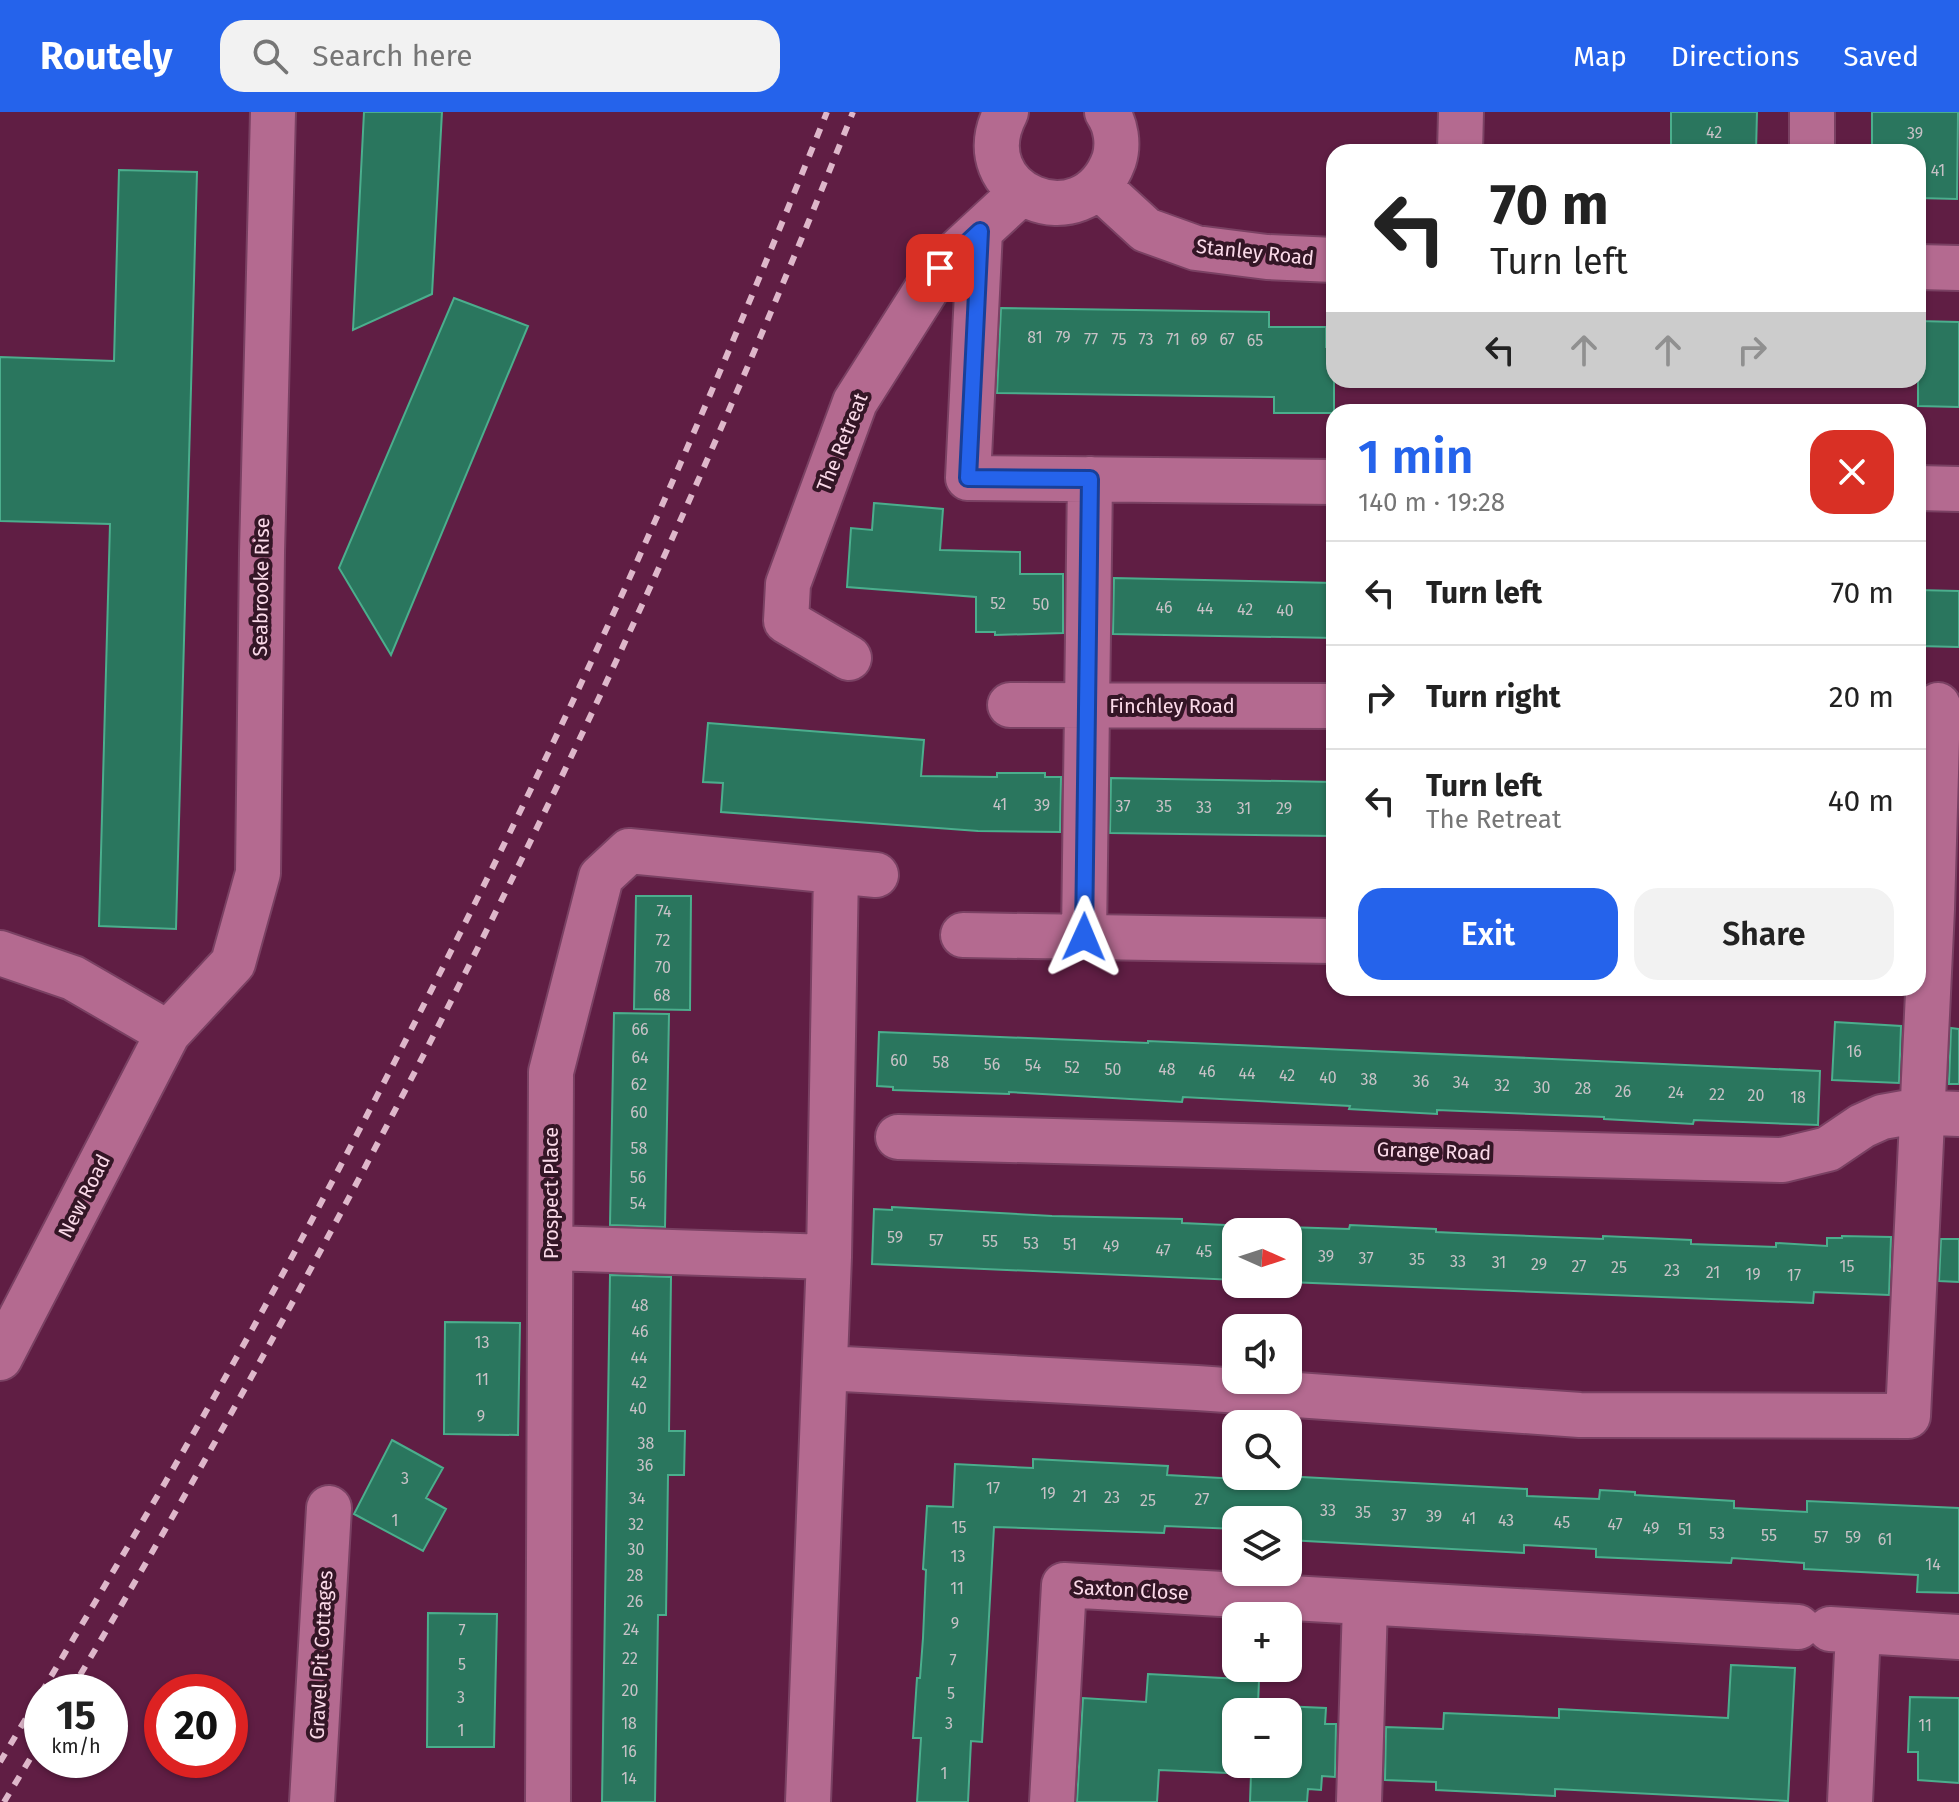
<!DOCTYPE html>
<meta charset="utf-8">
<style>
:root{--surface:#fff;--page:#f2f2f2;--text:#222;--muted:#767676;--line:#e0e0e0;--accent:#2563eb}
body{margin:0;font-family:"Fira Sans",sans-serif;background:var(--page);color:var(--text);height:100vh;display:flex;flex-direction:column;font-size:30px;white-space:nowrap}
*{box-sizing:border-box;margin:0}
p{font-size:26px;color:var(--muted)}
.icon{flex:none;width:44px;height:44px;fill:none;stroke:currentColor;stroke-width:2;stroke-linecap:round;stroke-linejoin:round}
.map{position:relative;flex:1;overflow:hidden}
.drawer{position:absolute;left:1326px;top:292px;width:600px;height:592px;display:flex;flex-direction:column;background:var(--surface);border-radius:24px;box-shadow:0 2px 6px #0004}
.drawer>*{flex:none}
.banner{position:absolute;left:1326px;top:32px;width:600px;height:244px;border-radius:24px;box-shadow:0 2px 6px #0004;background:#fff;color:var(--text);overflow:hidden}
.needle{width:52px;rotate:93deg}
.fabs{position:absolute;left:1222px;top:1106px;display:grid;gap:16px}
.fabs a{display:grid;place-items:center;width:80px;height:80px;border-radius:16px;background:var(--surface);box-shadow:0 2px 6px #0004;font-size:40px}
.speed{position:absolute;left:24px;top:1562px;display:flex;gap:16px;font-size:40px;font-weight:700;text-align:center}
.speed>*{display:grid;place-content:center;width:104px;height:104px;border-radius:50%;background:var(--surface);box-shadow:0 2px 6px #0004;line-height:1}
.speed small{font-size:20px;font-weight:400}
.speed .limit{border:12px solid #d22;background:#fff;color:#111}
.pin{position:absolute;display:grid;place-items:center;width:68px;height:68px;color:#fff;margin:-34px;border-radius:16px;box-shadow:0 4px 12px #0006}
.me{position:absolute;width:88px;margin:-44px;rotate:1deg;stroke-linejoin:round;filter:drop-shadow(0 0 6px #0008)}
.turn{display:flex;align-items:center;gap:28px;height:168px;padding:0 32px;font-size:36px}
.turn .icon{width:104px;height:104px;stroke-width:2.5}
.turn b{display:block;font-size:56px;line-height:68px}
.lanes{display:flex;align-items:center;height:76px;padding:0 32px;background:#0003;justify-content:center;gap:40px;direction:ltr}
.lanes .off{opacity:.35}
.round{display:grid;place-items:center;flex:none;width:84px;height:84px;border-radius:24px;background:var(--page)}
.headline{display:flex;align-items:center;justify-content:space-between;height:136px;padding:0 32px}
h1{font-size:48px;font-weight:600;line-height:60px;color:var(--accent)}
.cta{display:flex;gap:16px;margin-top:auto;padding:16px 32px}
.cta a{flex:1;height:92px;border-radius:24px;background:var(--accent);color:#fff;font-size:32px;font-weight:600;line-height:92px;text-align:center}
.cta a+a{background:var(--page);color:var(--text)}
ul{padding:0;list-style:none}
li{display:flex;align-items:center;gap:24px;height:104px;padding:0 32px;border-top:2px solid var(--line)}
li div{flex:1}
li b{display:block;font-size:30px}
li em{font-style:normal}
header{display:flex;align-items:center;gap:48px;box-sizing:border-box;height:112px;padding:0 40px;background:var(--accent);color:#fff}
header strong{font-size:38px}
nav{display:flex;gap:44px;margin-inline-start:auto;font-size:28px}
.search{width:560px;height:72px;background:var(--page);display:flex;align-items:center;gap:20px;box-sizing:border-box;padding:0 28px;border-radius:24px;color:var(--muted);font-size:30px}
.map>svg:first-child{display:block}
.building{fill:#2a765e;stroke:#4bae8d;stroke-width:2;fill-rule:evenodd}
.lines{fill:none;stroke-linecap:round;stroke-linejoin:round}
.minor-casing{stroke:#7a4163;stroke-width:48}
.minor{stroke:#b46a90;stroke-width:44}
.rail{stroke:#deb7ca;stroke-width:6;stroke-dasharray:10 10;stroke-linecap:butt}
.route-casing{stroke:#184099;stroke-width:20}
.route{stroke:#2563eb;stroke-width:14}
.labels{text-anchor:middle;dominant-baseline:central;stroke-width:8;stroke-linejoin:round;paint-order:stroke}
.number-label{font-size:16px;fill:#c7c1c6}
.street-label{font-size:20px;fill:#fbdae9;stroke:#341626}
</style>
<header>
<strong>Routely</strong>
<div class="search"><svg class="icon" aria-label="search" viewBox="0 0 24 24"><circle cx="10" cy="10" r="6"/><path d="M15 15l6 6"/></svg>Search here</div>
<nav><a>Map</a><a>Directions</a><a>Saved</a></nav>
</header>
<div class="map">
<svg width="1959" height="1690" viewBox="0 0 1959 1690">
<rect width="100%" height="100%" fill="#601e44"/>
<path class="building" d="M364 0H442L432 182 353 218Z
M1671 0H1757L1756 40H1671Z
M1872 0H1958L1957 87 1918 86V40H1872Z
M119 58 197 60 176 817 99 814 110 412 0 409V245L114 249Z
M454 186 528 214 391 543 339 456Z
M1001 196 1269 200V215H1326V235H1334V301H1274V285L997 281Z
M1918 209 1959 210V295L1918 294Z
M874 391 943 397 940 438 1020 440V462H1063V521L995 523V520H976V485L847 475 851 416 872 418Z
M1114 466 1334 471V526L1113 522Z
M1918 478 1959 479V535L1918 534Z
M708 611 924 628 921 664 997 665V661H1045V665H1061L1060 720 978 719 721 700 723 671 703 670Z
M1111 666 1334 670V724L1110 721Z
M636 784H691L690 898 634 897Z
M614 901 669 902 665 1115 610 1113Z
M1835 910 1901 914 1899 971 1832 968Z
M1951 916 1959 917V972H1949Z
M879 920 1148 931V929L1820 959 1818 1013 1694 1008 1693 1012 1604 1007V1005L1437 998V1002L1349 997 1350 994 1183 985 1182 990 1009 980V982L893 978V975L877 974Z
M892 1095 1052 1104 1182 1107V1111L1226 1113 1349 1117 1350 1113 1436 1117V1120L1480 1122 1603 1127V1124L1691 1128V1132L1776 1135V1131L1827 1134V1126H1842V1124L1891 1125 1889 1183 1814 1180 1813 1191 1288 1170V1120H1236V1168L872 1152 874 1097 892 1098Z
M1941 1127H1959V1170L1939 1169Z
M610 1163 671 1165 669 1319H685L684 1363H668L666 1503H658L655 1690H602Z
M445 1210 520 1211 518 1323 444 1322Z
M392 1328 443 1356 426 1386 446 1397 423 1439 354 1402Z
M1033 1347 1168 1354 1167 1363 1239 1367V1364H1283L1527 1377V1384L1599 1387 1600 1378 1635 1380V1383L1734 1389V1396L1807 1400V1389L1959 1396V1481L1917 1480 1918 1463 1804 1457V1451L1732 1446 1731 1451 1596 1445V1437L1524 1433V1441L1288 1428V1408H1236V1417L1165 1414 1164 1421 994 1415 982 1630 971 1629 968 1690H917L921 1626H913L917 1566H920L923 1526 926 1458 923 1457 927 1394 953 1395 955 1352 1033 1356Z
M428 1501 497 1502 494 1635H427Z
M1731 1553 1795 1556 1788 1689 1555 1677V1684L1436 1678V1670L1385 1668 1386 1615 1443 1617 1444 1601 1559 1606V1597L1728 1606Z
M1148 1562 1259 1568 1258 1593 1326 1596 1325 1612H1336L1335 1665 1322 1664 1321 1678 1308 1677 1307 1690H1250L1251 1662 1159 1658 1157 1690H1077L1083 1586 1146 1590ZM1236 1600H1288V1652H1236Z
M1910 1585 1959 1586V1671L1918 1668V1640H1908Z"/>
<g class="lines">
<defs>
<path id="minor" d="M1006 0C963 82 1084 131 1114 48 1119 32 1116 13 1107 0
M1460 40 1461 0
M1812 40V0
M1098 74 1146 118 1196 136 1267 145 1334 148
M980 119 968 366 1334 370
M1918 155 1959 156
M1918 376 1959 377
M849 546 786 509 788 472 855 290 940 156 1021 81
M1010 593 1334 594
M1918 801 1932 797 1938 593
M963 823 1334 829
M1084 825 1090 367
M0 841 73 866 168 921
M898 1025 1783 1048 1828 1037 1862 1014 1882 1005 1910 1000 1959 1002
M551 1136 829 1145
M0 1246 168 921 233 851 258 761 262 441 273 0
M825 1256 1197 1276 1580 1303 1908 1304 1932 797
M1830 1517 1959 1525
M312 1690 329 1396
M548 1690 551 960 601 765 629 739 876 763
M808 1690 829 1145 836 759
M1052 1690 1064 1473 1798 1515
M1359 1690 1365 1492
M1850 1690 1858 1519"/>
</defs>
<use href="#minor" class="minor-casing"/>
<use href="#minor" class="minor"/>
<path class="rail" d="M70 1580C373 1072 634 549 853 0
M0 1650C108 1469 216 1288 315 1102 429 887 539 668 639 445 705 298 767 149 827 0
M4 1690 42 1627"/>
</g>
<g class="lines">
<defs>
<path id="route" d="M940 156 980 119 968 366 1090 367 1084 825"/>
</defs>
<use href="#route" class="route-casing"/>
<use href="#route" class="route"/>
</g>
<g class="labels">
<g class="number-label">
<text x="1714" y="20">42</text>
<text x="1915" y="21">39</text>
<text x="1938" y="58">41</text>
<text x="1035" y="225">81</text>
<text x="1063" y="225">79</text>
<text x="1091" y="227">77</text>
<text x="1119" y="227">75</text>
<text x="1146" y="227">73</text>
<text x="1173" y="227">71</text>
<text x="1199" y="227">69</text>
<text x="1227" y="227">67</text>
<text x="1255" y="228">65</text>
<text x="998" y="491">52</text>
<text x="1041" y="492">50</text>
<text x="1164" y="495">46</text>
<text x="1205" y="496">44</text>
<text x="1245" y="497">42</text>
<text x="1285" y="498">40</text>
<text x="1000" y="692">41</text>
<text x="1042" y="693">39</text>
<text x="1123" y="694">37</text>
<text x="1164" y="694">35</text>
<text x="1204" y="695">33</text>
<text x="1244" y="696">31</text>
<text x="1284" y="696">29</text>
<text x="664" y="799">74</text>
<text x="663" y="828">72</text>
<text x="663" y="855">70</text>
<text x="662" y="883">68</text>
<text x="640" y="917">66</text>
<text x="1854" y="939">16</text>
<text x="640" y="945">64</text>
<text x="899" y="948">60</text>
<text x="941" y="950">58</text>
<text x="992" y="952">56</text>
<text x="1033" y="953">54</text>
<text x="1072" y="955">52</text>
<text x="1113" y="957">50</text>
<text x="1167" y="957">48</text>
<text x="1207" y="959">46</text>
<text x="1247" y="961">44</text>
<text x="1287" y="963">42</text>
<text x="1328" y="965">40</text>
<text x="1369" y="967">38</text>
<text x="1421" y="969">36</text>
<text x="1461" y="970">34</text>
<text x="639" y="972">62</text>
<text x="1502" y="973">32</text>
<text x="1542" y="975">30</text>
<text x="1583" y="976">28</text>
<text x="1623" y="979">26</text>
<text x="1676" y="980">24</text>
<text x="1717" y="982">22</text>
<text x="1756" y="983">20</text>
<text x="1798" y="985">18</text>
<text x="639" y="1000">60</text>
<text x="639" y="1036">58</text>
<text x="638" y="1065">56</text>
<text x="638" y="1091">54</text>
<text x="895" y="1125">59</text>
<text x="936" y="1128">57</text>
<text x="990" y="1129">55</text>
<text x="1031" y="1131">53</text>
<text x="1070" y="1132">51</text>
<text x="1111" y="1134">49</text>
<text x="1163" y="1138">47</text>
<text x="1204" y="1139">45</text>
<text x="1326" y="1144">39</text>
<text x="1366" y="1146">37</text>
<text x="1417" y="1147">35</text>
<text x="1458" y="1149">33</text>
<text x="1499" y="1150">31</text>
<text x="1539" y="1152">29</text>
<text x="1579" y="1154">27</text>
<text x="1847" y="1154">15</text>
<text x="1619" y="1155">25</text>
<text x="1672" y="1158">23</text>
<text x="1713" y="1160">21</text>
<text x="1753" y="1162">19</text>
<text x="1794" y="1163">17</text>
<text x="640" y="1193">48</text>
<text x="640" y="1219">46</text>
<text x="482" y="1230">13</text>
<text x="639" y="1245">44</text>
<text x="482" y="1267">11</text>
<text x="639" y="1270">42</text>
<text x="638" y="1296">40</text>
<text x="481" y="1304">9</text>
<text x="646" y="1331">38</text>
<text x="645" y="1353">36</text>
<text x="405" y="1366">3</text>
<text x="993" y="1376">17</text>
<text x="1048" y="1381">19</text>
<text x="1080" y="1384">21</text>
<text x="1112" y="1385">23</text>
<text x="637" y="1386">34</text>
<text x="1202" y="1387">27</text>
<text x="1148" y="1388">25</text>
<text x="1328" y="1398">33</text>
<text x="1363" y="1400">35</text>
<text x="1399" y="1403">37</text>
<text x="1434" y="1404">39</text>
<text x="1469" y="1406">41</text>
<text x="395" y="1408">1</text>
<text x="1506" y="1408">43</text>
<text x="1562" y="1410">45</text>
<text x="636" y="1412">32</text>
<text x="1615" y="1412">47</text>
<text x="959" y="1415">15</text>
<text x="1651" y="1416">49</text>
<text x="1685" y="1417">51</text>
<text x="1717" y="1421">53</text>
<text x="1769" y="1423">55</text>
<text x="1821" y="1425">57</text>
<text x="1853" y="1425">59</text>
<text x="1885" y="1427">61</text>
<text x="636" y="1437">30</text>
<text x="958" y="1444">13</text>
<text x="1933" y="1452">14</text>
<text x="635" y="1463">28</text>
<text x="957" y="1476">11</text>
<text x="635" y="1489">26</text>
<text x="955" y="1511">9</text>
<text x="631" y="1517">24</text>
<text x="462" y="1518">7</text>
<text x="630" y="1546">22</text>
<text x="953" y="1548">7</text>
<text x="462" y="1552">5</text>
<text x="630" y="1578">20</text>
<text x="951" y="1581">5</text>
<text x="461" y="1585">3</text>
<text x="629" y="1611">18</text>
<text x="949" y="1611">3</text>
<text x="1925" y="1613">11</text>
<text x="461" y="1618">1</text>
<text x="629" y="1639">16</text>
<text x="944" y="1661">1</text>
<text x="629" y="1666">14</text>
</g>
<g class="street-label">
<text transform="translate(1255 140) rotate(6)">Stanley Road</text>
<text transform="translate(842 330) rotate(-68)">The Retreat</text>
<text transform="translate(261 475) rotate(-89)">Seabrooke Rise</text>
<text x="1172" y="594">Finchley Road</text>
<text transform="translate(1434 1039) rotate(2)">Grange Road</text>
<text transform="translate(551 1081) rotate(-90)">Prospect Place</text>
<text transform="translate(84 1084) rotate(-63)">New Road</text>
<text transform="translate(1131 1478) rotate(3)">Saxton Close</text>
<text transform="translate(321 1543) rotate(-87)">Gravel Pit Cottages</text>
</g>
</g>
</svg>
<div class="fabs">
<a><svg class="needle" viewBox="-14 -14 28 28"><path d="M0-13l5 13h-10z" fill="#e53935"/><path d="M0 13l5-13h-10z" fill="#767676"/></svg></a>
<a><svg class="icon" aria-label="sound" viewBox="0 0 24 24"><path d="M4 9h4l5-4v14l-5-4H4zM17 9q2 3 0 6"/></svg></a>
<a><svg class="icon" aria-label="search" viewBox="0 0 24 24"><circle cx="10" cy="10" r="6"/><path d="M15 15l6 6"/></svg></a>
<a><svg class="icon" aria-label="layers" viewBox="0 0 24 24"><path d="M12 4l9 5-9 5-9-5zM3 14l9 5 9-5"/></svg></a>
<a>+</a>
<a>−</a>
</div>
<div class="speed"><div>15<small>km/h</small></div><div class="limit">20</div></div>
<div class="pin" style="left:940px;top:156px;background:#d93025"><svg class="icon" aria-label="arrive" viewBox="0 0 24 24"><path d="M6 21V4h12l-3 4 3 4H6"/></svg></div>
<svg class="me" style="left:1084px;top:825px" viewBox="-20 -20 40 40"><path d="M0-17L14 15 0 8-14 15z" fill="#2563eb" stroke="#fff" stroke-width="4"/></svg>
<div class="banner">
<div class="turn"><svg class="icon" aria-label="left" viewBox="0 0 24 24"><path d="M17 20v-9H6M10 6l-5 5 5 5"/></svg><div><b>70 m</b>Turn left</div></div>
<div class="lanes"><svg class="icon" aria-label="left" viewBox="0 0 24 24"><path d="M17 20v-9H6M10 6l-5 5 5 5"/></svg><svg class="icon off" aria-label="ahead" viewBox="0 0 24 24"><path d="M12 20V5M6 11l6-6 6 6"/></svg><svg class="icon off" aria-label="ahead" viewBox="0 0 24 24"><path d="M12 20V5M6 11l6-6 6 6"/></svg><svg class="icon off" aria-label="right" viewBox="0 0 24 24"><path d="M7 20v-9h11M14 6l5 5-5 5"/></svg></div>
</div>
<section class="drawer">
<div class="headline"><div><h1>1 min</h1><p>140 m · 19:28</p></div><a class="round" style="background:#d93025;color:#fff"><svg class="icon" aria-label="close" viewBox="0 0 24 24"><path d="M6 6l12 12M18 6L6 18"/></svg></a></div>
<ul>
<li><svg class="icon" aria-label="left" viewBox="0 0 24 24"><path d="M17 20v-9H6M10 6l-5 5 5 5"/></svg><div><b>Turn left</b></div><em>70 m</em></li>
<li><svg class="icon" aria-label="right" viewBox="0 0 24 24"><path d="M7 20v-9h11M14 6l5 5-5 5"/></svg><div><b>Turn right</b></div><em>20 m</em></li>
<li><svg class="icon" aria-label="left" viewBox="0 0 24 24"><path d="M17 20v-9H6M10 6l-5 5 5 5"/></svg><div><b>Turn left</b><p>The Retreat</p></div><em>40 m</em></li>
</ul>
<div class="cta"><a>Exit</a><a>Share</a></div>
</section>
</div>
